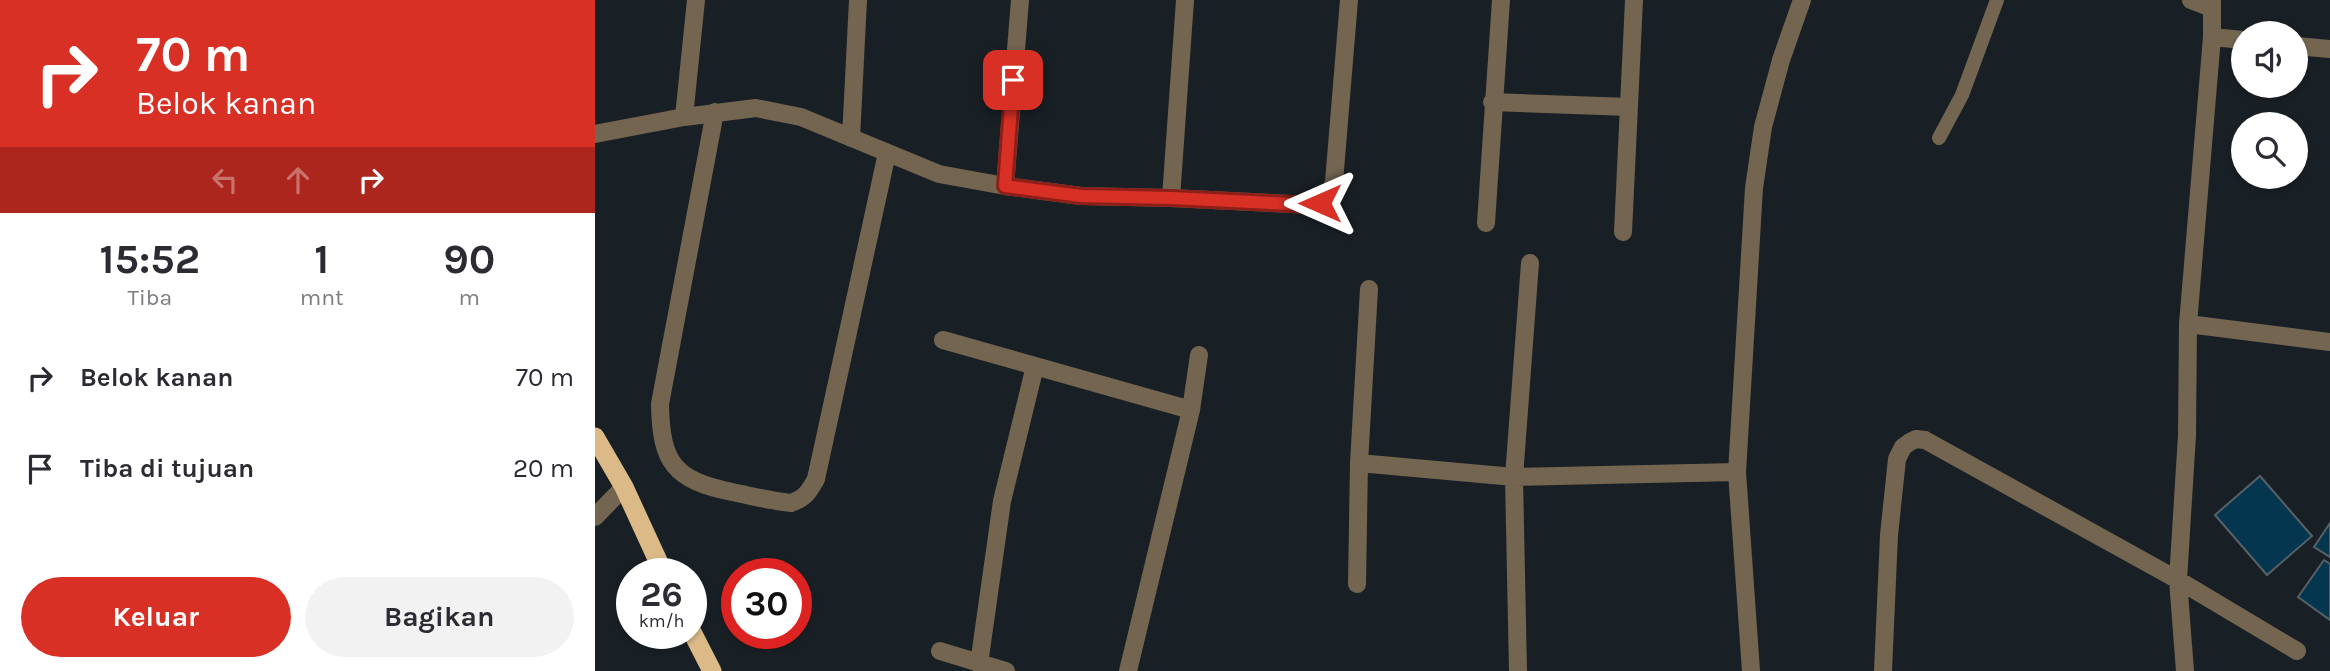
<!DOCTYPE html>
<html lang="id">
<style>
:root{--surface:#fff;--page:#f2f2f3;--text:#2b2b33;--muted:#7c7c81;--accent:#d93025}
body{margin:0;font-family:Karla,sans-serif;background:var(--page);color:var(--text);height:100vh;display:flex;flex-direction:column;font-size:26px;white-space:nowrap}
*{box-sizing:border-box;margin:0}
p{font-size:23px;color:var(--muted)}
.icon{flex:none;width:38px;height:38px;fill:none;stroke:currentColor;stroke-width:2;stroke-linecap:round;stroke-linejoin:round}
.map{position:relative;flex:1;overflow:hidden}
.sheet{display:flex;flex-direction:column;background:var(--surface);width:595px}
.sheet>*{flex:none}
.guide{background:#d93025;color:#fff;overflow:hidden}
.tools{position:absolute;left:1636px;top:21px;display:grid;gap:14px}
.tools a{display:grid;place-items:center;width:77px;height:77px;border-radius:50%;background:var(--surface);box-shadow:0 2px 5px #0004;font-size:35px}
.speed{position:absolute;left:21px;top:558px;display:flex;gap:14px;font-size:35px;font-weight:700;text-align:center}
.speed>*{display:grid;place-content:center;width:91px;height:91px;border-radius:50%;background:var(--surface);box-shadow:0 2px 5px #0004;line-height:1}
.speed small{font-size:18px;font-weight:400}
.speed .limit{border:10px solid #d22;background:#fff;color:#111}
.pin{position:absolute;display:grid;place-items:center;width:60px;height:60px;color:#fff;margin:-30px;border-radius:14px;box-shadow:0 4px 10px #0006}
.me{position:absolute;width:77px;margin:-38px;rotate:270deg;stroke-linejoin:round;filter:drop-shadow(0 0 5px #0008)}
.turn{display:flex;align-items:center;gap:24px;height:147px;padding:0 21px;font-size:32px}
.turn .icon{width:91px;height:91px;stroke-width:2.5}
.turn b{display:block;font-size:49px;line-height:60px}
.lanes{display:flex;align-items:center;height:66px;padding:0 21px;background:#0003;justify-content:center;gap:35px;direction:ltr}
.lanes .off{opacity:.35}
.eta{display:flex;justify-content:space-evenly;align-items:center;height:119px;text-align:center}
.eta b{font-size:42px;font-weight:700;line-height:49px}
.button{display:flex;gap:14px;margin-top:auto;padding:14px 21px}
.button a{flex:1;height:80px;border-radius:42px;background:var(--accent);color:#fff;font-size:28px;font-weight:700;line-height:80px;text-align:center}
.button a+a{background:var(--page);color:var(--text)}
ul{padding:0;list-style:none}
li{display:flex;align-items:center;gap:21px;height:91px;padding:0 21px}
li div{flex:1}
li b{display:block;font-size:26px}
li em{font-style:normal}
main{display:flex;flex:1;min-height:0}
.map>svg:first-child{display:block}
.building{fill:#04374f;stroke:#576066;stroke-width:2}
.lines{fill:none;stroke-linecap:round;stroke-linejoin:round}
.service{stroke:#736550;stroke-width:14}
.minor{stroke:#736550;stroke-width:18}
.trunk{stroke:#dbba88;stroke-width:19}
.route-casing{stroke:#8d1f18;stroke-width:18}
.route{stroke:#d93025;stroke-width:12}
</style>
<main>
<section class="sheet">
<div class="guide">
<div class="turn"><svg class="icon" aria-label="right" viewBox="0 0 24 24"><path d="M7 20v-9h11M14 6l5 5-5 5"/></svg><div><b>70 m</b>Belok kanan</div></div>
<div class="lanes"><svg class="icon off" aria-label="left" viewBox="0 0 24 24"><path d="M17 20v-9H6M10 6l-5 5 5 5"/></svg><svg class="icon off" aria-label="ahead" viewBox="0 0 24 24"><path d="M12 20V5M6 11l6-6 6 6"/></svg><svg class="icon" aria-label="right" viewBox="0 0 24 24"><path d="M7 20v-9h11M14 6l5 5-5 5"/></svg></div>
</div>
<div class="eta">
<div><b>15:52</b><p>Tiba</p></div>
<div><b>1</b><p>mnt</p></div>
<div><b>90</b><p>m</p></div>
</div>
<ul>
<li><svg class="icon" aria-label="right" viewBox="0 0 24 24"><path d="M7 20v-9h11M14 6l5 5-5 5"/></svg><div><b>Belok kanan</b></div><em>70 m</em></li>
<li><svg class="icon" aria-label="arrive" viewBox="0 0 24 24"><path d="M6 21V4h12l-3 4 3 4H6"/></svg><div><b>Tiba di tujuan</b></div><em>20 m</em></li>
</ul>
<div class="button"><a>Keluar</a><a>Bagikan</a></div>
</section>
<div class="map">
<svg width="1735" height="671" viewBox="0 0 1735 671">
<rect width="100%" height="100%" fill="#192025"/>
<path class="building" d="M1665 476 1717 536 1672 575 1620 515Z
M1735 523V557L1719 547Z
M1729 560 1735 564V620L1703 597Z"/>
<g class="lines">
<path class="service" d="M1344 138 1367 95 1402 0"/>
<path class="minor" d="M1596 0 1617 8
M1617 37 1648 40
M1701 46 1735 49
M897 102 1034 107
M120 112 65 404C66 463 79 480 137 492 157 496 176 501 196 503 210 498 214 492 221 479L292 153
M89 117 101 0
M0 134 89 117 161 108 206 117 344 174 410 186 486 196 576 198 717 205 733 199 739 182 754 0
M256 138 263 0
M410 186 425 0
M576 198 590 0
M891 223 906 0
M1028 232 1039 0
M1593 324 1735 342
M348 340 596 410
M764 463 919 477 1142 472
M0 517 29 487
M762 584 764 463 774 289
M345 651 411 671
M384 664 407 501 440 366
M533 671 596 410 604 355
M923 671 919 477 935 263
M1156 671 1142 472 1159 188 1168 127 1186 60 1207 0
M1288 671 1294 535 1302 459 1308 447 1315 442 1321 439 1330 440 1583 580 1702 651
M1590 671 1583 580 1592 435 1593 324 1617 37V0"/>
<path class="trunk" d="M0 437 29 487 69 574
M96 630 117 671"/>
</g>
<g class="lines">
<defs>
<path id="route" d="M418 80 410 186 486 196 576 198 717 205 725 203"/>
</defs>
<use href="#route" class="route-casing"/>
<use href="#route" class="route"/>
</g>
</svg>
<div class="tools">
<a><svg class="icon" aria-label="sound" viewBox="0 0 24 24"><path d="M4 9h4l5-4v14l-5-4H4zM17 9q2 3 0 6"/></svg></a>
<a><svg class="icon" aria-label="search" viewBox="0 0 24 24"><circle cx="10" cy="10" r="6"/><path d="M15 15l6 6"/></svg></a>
</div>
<div class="speed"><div>26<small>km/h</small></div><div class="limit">30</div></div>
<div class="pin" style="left:418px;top:80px;background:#d93025"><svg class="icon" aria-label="arrive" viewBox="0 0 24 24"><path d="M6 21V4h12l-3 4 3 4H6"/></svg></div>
<svg class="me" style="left:725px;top:203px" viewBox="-20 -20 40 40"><path d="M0-17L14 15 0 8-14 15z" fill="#d93025" stroke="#fff" stroke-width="4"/></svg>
</div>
</main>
